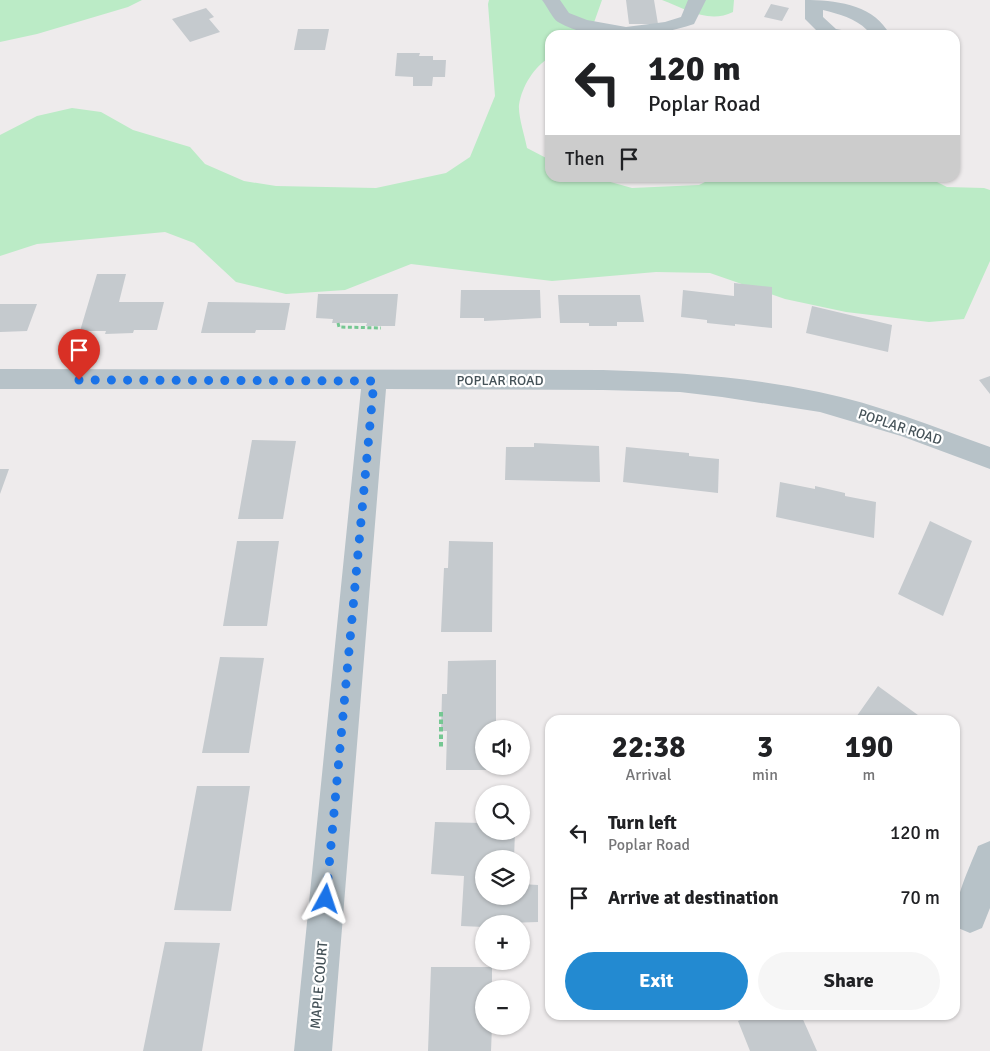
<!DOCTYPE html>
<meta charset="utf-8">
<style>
:root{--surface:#fff;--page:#f6f6f6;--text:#202124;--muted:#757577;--accent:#238ad1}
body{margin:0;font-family:Signika,sans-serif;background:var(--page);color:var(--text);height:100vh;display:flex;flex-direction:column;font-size:19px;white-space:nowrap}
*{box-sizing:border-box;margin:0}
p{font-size:16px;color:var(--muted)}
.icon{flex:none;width:28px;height:28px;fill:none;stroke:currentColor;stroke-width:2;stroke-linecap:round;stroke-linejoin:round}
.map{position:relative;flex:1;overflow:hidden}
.sheet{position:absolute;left:545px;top:715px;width:415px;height:305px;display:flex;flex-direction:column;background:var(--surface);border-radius:15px;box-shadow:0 1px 4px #0004}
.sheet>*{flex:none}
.banner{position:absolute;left:545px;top:30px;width:415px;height:152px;border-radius:15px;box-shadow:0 1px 4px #0004;background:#fff;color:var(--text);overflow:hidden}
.controls{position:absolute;left:475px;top:720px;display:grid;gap:10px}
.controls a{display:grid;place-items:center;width:55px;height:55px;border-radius:50%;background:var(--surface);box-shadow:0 1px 4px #0004;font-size:25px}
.pin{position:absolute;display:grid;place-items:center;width:42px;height:42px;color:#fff;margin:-51px -21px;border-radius:50% 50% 50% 0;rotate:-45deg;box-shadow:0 0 5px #0007}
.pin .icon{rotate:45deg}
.me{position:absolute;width:55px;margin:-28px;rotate:5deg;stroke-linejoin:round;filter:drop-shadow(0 0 4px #0008)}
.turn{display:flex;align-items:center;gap:18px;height:105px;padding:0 20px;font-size:22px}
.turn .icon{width:65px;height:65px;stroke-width:2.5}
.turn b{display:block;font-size:35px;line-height:42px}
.then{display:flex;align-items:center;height:48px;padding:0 20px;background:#0003;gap:10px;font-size:19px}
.eta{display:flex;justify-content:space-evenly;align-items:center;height:85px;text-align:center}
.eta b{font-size:30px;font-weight:800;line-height:35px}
.button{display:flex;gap:10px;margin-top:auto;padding:10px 20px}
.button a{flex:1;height:58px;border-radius:30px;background:var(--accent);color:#fff;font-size:20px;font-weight:800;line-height:58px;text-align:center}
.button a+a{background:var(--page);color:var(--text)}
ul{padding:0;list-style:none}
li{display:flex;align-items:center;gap:15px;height:65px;padding:0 20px}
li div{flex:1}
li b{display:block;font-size:19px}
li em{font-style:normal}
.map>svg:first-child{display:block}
.green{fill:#bbebc6}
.building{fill:#c5cace}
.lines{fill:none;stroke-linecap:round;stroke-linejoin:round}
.path-far1{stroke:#75c792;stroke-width:3;stroke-dasharray:4 2.5;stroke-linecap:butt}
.path{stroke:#75c792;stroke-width:4;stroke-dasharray:4.5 3;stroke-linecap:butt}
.minor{fill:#b7c2c8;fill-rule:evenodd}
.route{stroke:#1a73e8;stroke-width:9;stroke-dasharray:0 16.2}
.labels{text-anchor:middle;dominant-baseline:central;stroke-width:4.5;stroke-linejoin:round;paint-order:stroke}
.street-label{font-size:14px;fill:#455258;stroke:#fff}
</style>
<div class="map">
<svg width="990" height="1051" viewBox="0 0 990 1051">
<rect width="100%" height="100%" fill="#eeebec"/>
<path class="green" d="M0 0H142L128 7 37 34 0 42Z
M489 0H602L591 31 584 35H550V57C534 67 522 86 519 105 518 116 525 137 527 148L550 160V178H596L632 188 699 185 713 178H929L947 187 984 188 990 190V261L964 319 929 322 846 312 785 299 710 273 656 272 552 281 411 264 345 290 286 294 236 282 194 243 165 232 37 244 0 256V135L37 116 72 108 101 112 133 130 190 147 205 164 244 181 276 186 376 188 446 173 470 157 495 96 488 4Z
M662 0H734L733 12C709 24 685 9 662 0Z"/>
<path class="building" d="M626 0H654L658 24H629Z
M771 4 789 8 782 21 764 17Z
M206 8 214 17 209 19 220 32 190 42 172 19Z
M298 29H329L325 50H294Z
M397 53H420L419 56H433V60H446L445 77H433L432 86H413V77L395 76Z
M97 274H126L119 302H164L157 330H134L133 333 105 334 106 331H80Z
M734 283 772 287V328L735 324V326L707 323V320L681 317 683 290 734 296Z
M461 290H540L541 318 484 321V318H460Z
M318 294H398L395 326H366L367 323H332L333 319 316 318Z
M558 295H640L644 322H617V326H589V323H560Z
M208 302 290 303 285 330H256L255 333H201Z
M0 304H37L27 331 0 332Z
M812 306 892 325 888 352 806 333Z
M990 376V394L979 380Z
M252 440 296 441 283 519H238Z
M534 443 599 446 600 482 505 480 506 447H534Z
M626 447 689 453V456L719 459 718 493 623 482Z
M0 469H9L0 494Z
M780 482 815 489V486L845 493V496L876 502 874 538 776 517Z
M930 521 972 541 943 616 898 594Z
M237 541H279L267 626H223Z
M449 541 493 542 492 632H441L444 568H448Z
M220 657 264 658 249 753H202Z
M496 660V729H484V766H496V770H446L447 731H441L442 694H447L448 661Z
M878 686 922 718 921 720H854Z
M197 786H250L231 911 174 910Z
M435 822 484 823V831H515L514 859H484V896H521V884L538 885V922L484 924V927L461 926 464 876 431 874Z
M165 942 220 943 202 1051H143Z
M431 967H492V989H484V1026H492L491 1051H428Z
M752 1015H801L817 1051H750L738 1021Z"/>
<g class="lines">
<path class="path-far1" d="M338 323 339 327 381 328"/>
<path class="path" d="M441 712V747"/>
<path class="minor" d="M542 0H560L569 13 587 20 626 27 665 22 681 17 688 0H706L694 24C656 37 595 44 558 22 552 18 547 6 542 0Z
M805 0C834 0 870 4 887 30L883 35H863L867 30C855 18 839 14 823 10V17L836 29 847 31 849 35H821L805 19Z
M0 369 603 370C676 372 748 377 819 392 877 404 935 427 990 447V469L901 436 820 412 722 397 680 392 603 390 386 389 332 1051H294L361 389H0Z
M990 841V908L982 928 970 933 958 928C949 908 970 867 978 846Z"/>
</g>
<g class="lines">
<path class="route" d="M79 380 374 381 326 899"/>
</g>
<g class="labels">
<g class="street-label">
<text x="500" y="380">POPLAR ROAD</text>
<text transform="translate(900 427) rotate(18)">POPLAR ROAD</text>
<text transform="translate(319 985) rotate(-85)">MAPLE COURT</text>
</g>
</g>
</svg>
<div class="controls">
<a><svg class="icon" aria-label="sound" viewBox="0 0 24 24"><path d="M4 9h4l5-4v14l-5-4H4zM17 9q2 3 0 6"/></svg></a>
<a><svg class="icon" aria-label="search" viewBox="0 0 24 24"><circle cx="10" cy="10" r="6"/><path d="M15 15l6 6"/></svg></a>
<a><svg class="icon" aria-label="layers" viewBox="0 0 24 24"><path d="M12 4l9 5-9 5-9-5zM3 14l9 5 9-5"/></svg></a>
<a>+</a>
<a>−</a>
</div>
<div class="pin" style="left:79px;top:380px;background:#d93025"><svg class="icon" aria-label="arrive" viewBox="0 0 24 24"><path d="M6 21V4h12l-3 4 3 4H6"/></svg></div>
<svg class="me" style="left:326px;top:899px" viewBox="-20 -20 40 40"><path d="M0-17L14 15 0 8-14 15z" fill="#1a73e8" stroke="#fff" stroke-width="4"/></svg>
<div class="banner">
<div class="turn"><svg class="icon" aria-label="left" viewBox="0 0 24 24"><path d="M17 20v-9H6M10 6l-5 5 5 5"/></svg><div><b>120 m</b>Poplar Road</div></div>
<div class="then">Then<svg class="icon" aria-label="arrive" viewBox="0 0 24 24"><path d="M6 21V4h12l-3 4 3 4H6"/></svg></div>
</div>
<section class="sheet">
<div class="eta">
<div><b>22:38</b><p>Arrival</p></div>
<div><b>3</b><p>min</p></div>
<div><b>190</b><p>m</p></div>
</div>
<ul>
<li><svg class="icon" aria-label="left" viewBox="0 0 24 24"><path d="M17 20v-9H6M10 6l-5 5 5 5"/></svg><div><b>Turn left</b><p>Poplar Road</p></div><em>120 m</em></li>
<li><svg class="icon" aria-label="arrive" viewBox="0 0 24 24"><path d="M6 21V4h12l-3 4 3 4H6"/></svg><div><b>Arrive at destination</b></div><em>70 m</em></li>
</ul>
<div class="button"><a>Exit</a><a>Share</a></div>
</section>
</div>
